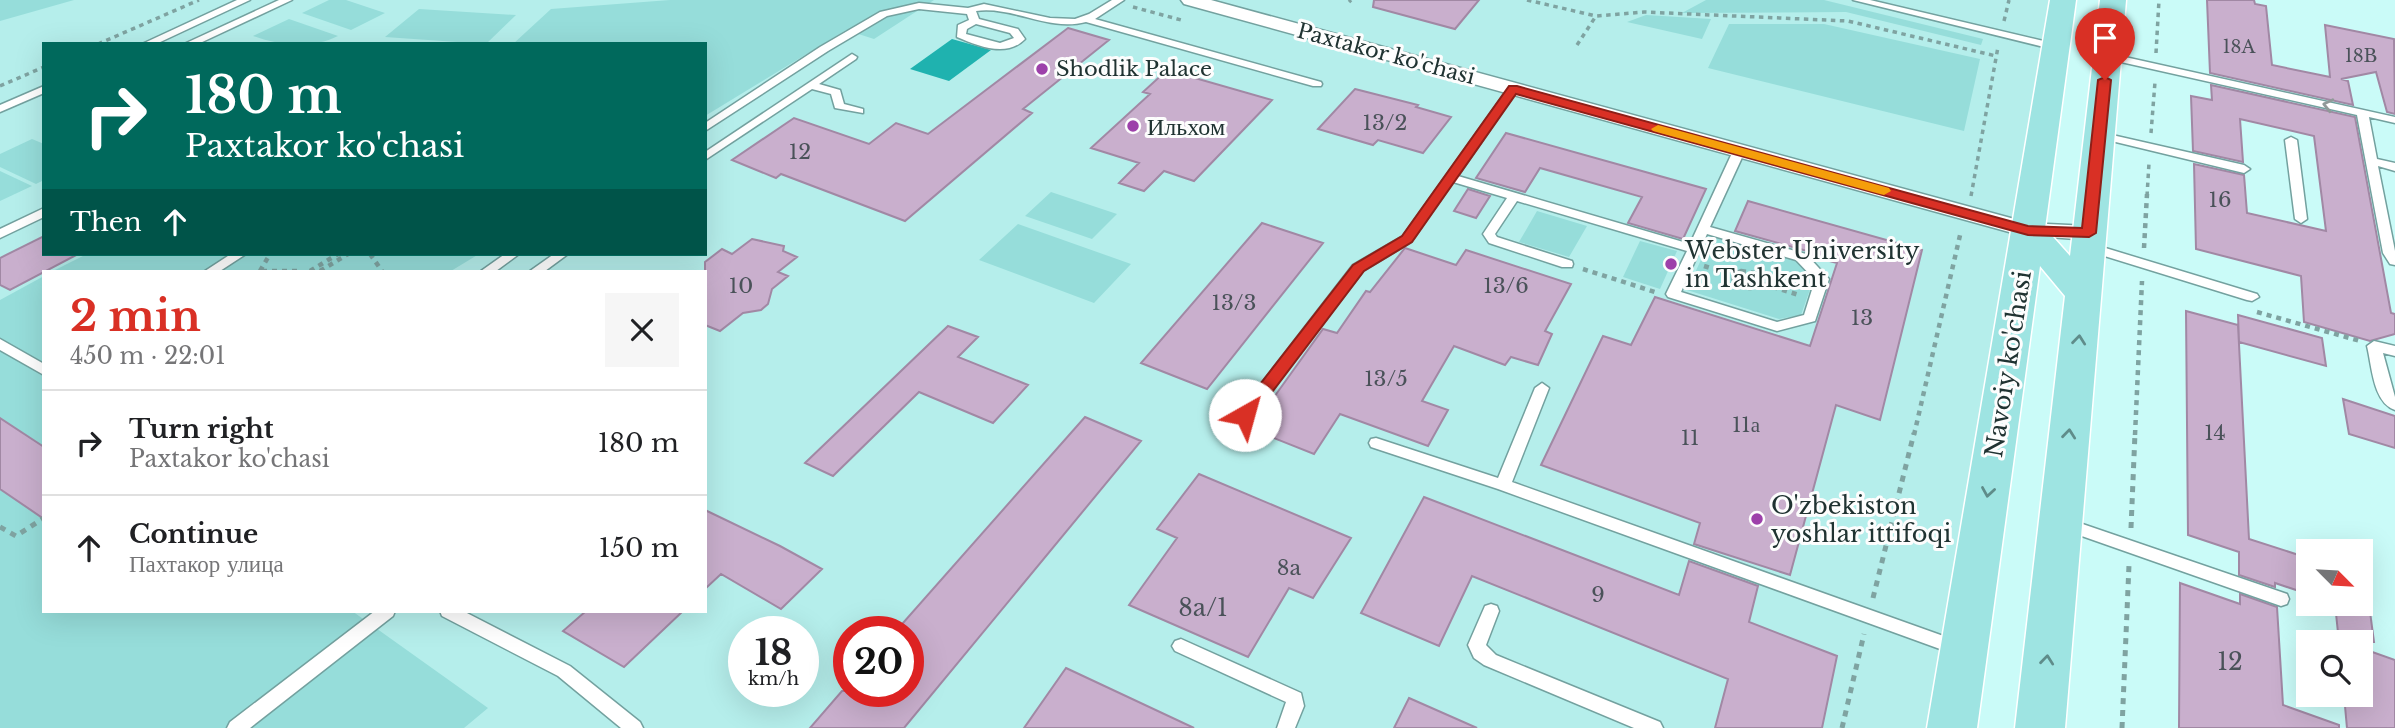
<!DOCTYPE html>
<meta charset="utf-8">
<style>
:root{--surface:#fff;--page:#f6f6f6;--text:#202124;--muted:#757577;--line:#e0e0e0;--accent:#d93025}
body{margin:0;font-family:"Libre Baskerville",serif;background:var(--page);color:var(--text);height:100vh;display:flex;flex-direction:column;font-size:26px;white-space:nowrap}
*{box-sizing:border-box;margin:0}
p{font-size:23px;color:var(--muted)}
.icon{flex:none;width:38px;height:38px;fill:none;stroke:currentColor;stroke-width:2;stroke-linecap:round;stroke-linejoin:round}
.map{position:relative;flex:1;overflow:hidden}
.details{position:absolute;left:42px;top:270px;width:665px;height:343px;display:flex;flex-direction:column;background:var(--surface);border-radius:0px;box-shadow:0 7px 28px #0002}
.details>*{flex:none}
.hud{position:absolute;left:42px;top:42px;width:665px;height:214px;border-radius:0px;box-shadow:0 7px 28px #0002;background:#00695c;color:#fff;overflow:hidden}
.needle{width:46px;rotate:114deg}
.controls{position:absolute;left:2296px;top:539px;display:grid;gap:14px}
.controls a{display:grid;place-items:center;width:77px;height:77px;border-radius:0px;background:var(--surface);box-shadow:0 7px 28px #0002;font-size:35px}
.speed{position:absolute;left:728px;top:616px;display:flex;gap:14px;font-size:35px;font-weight:700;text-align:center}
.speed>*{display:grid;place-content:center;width:91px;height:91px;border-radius:50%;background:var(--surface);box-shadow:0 7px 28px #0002;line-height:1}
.speed small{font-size:18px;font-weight:400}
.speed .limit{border:10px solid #d22;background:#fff;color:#111}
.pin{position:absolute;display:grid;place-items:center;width:60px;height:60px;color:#fff;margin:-72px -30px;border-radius:50% 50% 50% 0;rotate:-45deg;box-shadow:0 0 7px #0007}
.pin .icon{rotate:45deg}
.me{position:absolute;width:77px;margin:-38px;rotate:38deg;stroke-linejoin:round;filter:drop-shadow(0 0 5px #0008)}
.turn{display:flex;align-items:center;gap:24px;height:147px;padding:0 28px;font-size:32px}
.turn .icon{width:91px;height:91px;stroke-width:2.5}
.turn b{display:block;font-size:49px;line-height:60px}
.then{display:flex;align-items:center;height:66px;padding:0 28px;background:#0003;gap:14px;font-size:26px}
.round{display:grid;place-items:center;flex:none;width:74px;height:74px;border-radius:0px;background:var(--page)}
.headline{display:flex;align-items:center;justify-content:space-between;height:119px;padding:0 28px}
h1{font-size:42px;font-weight:700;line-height:52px;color:var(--accent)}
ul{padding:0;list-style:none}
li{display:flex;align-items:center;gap:21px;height:105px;padding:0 28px;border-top:2px solid var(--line)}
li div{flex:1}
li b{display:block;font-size:26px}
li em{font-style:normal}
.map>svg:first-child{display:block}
.built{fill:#b5eeeb;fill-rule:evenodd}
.green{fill:#96ddda}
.water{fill:#1fb2af}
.building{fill:#c9afcd;stroke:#a188a4;stroke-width:2}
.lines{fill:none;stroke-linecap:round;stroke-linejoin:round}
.service-casing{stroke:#73a19f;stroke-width:3}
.minor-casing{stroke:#73a19f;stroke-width:3}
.primary-casing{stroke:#fff;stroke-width:3}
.path-far2{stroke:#7fa3a1;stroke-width:3.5;stroke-dasharray:4.5 4.5;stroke-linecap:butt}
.path-far1{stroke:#7fa3a1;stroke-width:4.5;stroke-dasharray:5 5;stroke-linecap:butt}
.path{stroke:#7fa3a1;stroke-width:5;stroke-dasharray:6 6;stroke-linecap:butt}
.service{fill:#fff;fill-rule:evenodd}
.minor{fill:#fff;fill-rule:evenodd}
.primary{fill:#9ee4e2;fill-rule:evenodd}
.oneway{stroke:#909998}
.oneway2{stroke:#5f8c8a}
.route{fill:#d93025;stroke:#8d1f18;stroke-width:2}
.slow{fill:#f59e0b}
.poi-dot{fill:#9d40aa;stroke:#fdfdfd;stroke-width:2.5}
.labels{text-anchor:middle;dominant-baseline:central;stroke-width:6;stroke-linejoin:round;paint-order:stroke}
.far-number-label{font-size:18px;fill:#4a5259}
.far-street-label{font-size:21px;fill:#203332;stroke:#fdfdfd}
.far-poi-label{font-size:21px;fill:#203332;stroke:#fdfdfd;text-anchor:start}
.number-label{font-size:21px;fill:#4a5259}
.poi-label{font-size:24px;fill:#203332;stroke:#fdfdfd;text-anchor:start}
.street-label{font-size:24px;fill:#203332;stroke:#fdfdfd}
.near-number-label{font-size:24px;fill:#4a5259}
</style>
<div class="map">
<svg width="2395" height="728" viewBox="0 0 2395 728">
<rect width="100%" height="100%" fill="#cafbf8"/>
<path class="built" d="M0 0H2063L1952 728H0ZM44 44H705V254H44ZM44 271H705V611H44ZM744 632H803V691H744ZM849 632H908V691H849Z"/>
<path class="green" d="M0 0H74L0 21Z
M329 0H346L385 13 351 30 302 13Z
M670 0H934L874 39 846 30 705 116V44H513L551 9Z
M1706 0H1824L1983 39 1981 45 1846 12 1682 13Z
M419 9 516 15 486 44 385 37Z
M1646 15 1711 19 1702 39 1627 22Z
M289 19 338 36C312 49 280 46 253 36Z
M1729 24H1824L1980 59 1964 131 1708 68Z
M32 139 44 144V180L36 184 0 167V154Z
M0 171 32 186 0 201Z
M1051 192 1117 214 1092 239 1025 216Z
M1537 211 1587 226 1569 257 1519 242Z
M1018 224 1131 264 1094 303 979 260Z
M1712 236 1798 261 1814 278 1801 315 1779 319 1687 290Z
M1640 241 1677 251 1660 289 1623 277Z
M87 254H479L451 271H53Z
M44 276V611H352L488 708 464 728H0V300Z"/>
<path class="water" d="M952 39 991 50 949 81 910 69Z"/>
<path class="building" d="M1374 0H1479L1455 29 1373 7Z
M2207 0H2254L2255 4 2266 6 2272 65 2330 77 2325 25 2394 39 2395 114 2387 112 2376 72 2341 79 2348 81 2353 105 2210 73Z
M1068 28 1109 40 1023 109 1032 113 905 221 781 174 776 178 732 160 794 118 869 144 896 123 928 134Z
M1167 70 1272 100 1194 181 1164 171 1144 191 1119 183 1139 163 1091 148 1150 94 1143 92Z
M2211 85 2355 117 2391 313 2395 314V334L2370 341 2304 322 2301 276 2196 249 2194 164 2244 175 2247 213 2326 231 2314 136 2240 119 2243 162 2193 151 2191 96 2212 100Z
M1355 89 1418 105 1416 107 1451 117 1423 153 1378 140 1373 145 1318 129Z
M1506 133 1706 189 1683 239 1628 223 1642 197 1540 168 1525 192 1476 178Z
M1468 189 1490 196 1476 218 1454 211Z
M1748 201 1922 250 1880 420 1836 405 1790 575 1694 544 1700 523 1541 465 1603 336 1631 345 1655 297 1810 346 1837 263 1811 256 1807 251 1735 231Z
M1262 223 1323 243 1207 389 1141 363Z
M44 236V254H78L10 290 0 285V258Z
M752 239 784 246 783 251 797 257 778 272 788 276 772 289 768 304 761 310 743 313 720 331 705 325V262L722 249 732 254Z
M1405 248 1456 265 1466 250 1571 284 1545 331 1552 334 1538 365 1511 357 1505 365 1454 346 1422 401 1448 410 1428 446 1340 414 1314 454 1251 429 1323 329 1337 333 1366 291 1370 292Z
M2186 311 2238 325 2249 539 2308 558V594L2275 583V587L2239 575V552L2188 535Z
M2238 315 2322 338 2326 366 2239 342Z
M948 326 978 337 958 357 1028 385 993 423 919 392 833 476 805 463Z
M2343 399 2395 416V448L2349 434Z
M1085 417 1141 441 904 728H810L842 691H908V632H895Z
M0 418 44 447V519L0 489Z
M1199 474 1351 538 1313 598 1289 588 1248 657 1129 605 1177 538 1157 529Z
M1424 497 1679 595 1689 561 1758 586 1749 622 1837 656 1822 728H1715L1728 679 1472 576 1439 646 1361 613Z
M705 510 780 546 822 569 781 609 721 574 705 589Z
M2180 583 2240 604V594L2277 607 2283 705 2339 725V728H2179Z
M2335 604H2369L2374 642H2339Z
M586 611H683L624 667 563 631Z
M2361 648 2395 660V728H2347L2344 695H2361Z
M1066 668 1194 728H1024Z
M1409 698 1477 728H1394Z"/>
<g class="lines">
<defs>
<path id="service" d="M237 0H250L156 44H142Z
M279 0H292L198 44H184Z
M1112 0H1124L1095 19 1321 82 1322 84 1321 86H1313L1086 22C1048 32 1014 6 976 11L979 19 1018 29 1025 39C1007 58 978 46 957 37L958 25 969 20 967 14 919 9 887 16 828 51 705 131V123L820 47 880 12 919 3 968 8 984 4 1050 18 1075 19 1089 14ZM976 24 1010 33 1014 38 1000 43 966 34 967 29Z
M1853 0H1870L2056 44 2061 47 2056 50Z
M2107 53 2395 117V123L2369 117 2377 159 2395 163V171L2378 166 2395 251V265L2390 264 2383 253 2357 115 2103 58V54Z
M852 54 857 57 856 59 819 84 840 90 844 104 863 109V113L835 108 831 94 812 89 705 160V152Z
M44 86V93L0 112V105Z
M1513 86 1518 89 1458 176 1690 244 1733 151 1735 149H1743L1745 151 1710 227 1806 254 1829 279 1815 321 1777 331 1668 297 1666 294 1687 251 1517 201 1495 234 1497 237 1572 261 1573 264 1572 267H1562L1489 243 1483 234 1507 198 1453 182 1411 242 1363 271 1250 419H1240L1238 415 1240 411 1353 265 1403 236 1509 87ZM1707 234 1796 260 1815 280 1804 315 1777 322 1681 292Z
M2099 132 2244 165 2250 169 2244 173 2095 137V133Z
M2291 137 2297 140 2307 219 2301 223 2295 219 2285 140Z
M44 208V217L0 238V229Z
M2089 243 2257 294 2259 297 2252 301 2247 300 2085 250 2083 247 2085 244Z
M231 254H246L220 271H205Z
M505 254H519L496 271H481Z
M554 254H568L545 271H530Z
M0 339 44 364V375L0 350Z
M2374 341 2395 346V356L2383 353 2395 397V410C2373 403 2372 366 2367 346Z
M1542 383 1549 388 1512 482 1963 643 1966 648 1963 653 1957 655 1951 653 1498 489 1371 447 1369 443 1371 439 1376 438 1498 478 1535 388Z
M2065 518 2287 594 2289 599 2287 604 2281 606 2059 528 2057 524 2059 520Z
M1491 604 1497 606 1499 611 1486 645 1496 655 1660 722 1663 728H1634L1484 665 1474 658 1468 645 1485 606Z
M375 611H395L393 616 250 728H227L230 722Z
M440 611H463L570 666 640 722 643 728H621L558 676 442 616Z
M1181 639 1301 693 1304 706 1295 728H1277L1286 702 1175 651 1172 646 1175 641Z"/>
<path id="minor" d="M1181 0H1211L2029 223 2089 226 2097 228 2101 233 2097 238 2089 240 2020 235 1184 4Z"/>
<path id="primary" d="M2050 0H2076L2045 228 2070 256 2100 0H2126L2065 728H2015L2065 296 2040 266 1977 728H1927Z"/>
</defs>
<use href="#service" class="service-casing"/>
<use href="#minor" class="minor-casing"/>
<use href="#primary" class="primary-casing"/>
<path class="path-far2" d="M1527 0 1596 16 1644 12 1848 21 1996 56
M1349 2 1351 0
M1133 7 1185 21
M2004 21 2009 0
M98 44 199 0
M1577 45 1596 16
M2156 53 2159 0
M0 86 44 67
M2151 133 2155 82
M1971 196 1998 47
M2147 196 2149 163"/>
<path class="path-far1" d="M2144 248 2147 194
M370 254 382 271
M1704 266 1733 275
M1583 269 1655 292
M260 271 270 254
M262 271H300
M310 271 338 254
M320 271 348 254
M1741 271 1755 273 1763 284C1753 291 1744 288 1734 282L1733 275Z
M1763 284 1799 295
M2257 312 2360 341
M1914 435 1961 231
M2135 435 2142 281"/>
<path class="path" d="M0 527 16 536 44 518
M2131 528 2135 433
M1873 598 1914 433
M1842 728 1864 634
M2122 728 2129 565"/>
<use href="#service" class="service"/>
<use href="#minor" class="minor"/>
<use href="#primary" class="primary"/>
</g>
<defs><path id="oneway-chevron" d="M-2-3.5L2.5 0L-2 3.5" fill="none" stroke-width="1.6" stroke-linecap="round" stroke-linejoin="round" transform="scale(1.75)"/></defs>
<use class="oneway" href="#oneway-chevron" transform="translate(2328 105) rotate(-167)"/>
<g class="oneway2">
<use href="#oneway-chevron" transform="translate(2079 340) rotate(-84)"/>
<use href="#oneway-chevron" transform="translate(2069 434) rotate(-84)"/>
<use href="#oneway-chevron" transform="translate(1988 492) rotate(99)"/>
<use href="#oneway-chevron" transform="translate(2047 660) rotate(-84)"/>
</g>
<path class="route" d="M2105 77 2111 80 2096 233 2089 237 2028 235 1516 94 1412 242 1364 271 1251 420H1239L1236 415 1353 265 1402 236 1509 86H1517L2028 226 2082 228 2098 80Z"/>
<path class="slow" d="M1658 125 1889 188 1891 191 1884 195 1880 194 1653 131 1651 129Z"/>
<g class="poi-dot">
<circle cx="1042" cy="69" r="7"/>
<circle cx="1133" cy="126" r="7"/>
<circle cx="1671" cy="264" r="7"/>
<circle cx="1757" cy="519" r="7"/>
</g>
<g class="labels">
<g class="far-number-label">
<text x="2239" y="47">18A</text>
<text x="2361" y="56">18B</text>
</g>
<g class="far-street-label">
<text transform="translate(1386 54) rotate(15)">Paxtakor ko'chasi</text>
</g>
<g class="far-poi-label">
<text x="1056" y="69">Shodlik Palace</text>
</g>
<g class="number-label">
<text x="1385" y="123">13/2</text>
<text x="800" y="152">12</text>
<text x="2220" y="200">16</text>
<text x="741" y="286">10</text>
<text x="1506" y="286">13/6</text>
<text x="1234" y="303">13/3</text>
<text x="1862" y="318">13</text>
<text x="1386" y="379">13/5</text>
<text x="1746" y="425">11а</text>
<text x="2215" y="433">14</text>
<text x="1690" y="438">11</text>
<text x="1289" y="568">8a</text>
<text x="1598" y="595">9</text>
</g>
<g class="poi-label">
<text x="1147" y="126">Ильхом</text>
<text x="1685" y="250">Webster University<tspan x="1685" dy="28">in Tashkent</tspan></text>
<text x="1771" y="505">O'zbekiston<tspan x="1771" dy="28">yoshlar ittifoqi</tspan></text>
</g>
<g class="street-label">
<text transform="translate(2008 364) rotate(-81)">Navoiy ko'chasi</text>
</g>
<g class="near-number-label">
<text x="1203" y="607">8a/1</text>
<text x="2230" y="661">12</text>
</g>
</g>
</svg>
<div class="controls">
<a><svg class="needle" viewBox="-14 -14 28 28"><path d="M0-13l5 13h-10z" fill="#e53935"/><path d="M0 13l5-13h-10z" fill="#757577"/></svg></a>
<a><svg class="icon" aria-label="search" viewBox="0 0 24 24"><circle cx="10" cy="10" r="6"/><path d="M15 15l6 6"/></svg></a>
</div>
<div class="speed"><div>18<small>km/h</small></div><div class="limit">20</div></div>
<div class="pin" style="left:2105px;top:80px;background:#d93025"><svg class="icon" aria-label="arrive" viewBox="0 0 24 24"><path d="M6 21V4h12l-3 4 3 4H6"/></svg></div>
<svg class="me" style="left:1245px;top:415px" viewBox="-20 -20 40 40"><circle r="19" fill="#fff"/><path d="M0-13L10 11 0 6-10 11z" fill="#d93025"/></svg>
<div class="hud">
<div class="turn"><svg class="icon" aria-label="right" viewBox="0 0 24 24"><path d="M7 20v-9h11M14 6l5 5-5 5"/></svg><div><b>180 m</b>Paxtakor ko'chasi</div></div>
<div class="then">Then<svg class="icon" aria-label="ahead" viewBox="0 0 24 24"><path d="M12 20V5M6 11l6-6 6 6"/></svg></div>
</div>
<section class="details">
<div class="headline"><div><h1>2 min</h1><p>450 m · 22:01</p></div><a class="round"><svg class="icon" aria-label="close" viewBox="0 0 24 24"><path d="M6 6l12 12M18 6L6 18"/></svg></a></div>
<ul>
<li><svg class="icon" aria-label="right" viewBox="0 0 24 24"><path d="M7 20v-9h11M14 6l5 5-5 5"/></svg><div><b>Turn right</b><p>Paxtakor ko'chasi</p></div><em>180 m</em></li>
<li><svg class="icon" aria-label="ahead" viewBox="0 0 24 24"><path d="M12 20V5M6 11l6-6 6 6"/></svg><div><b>Continue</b><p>Пахтакор улица</p></div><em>150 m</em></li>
</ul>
</section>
</div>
